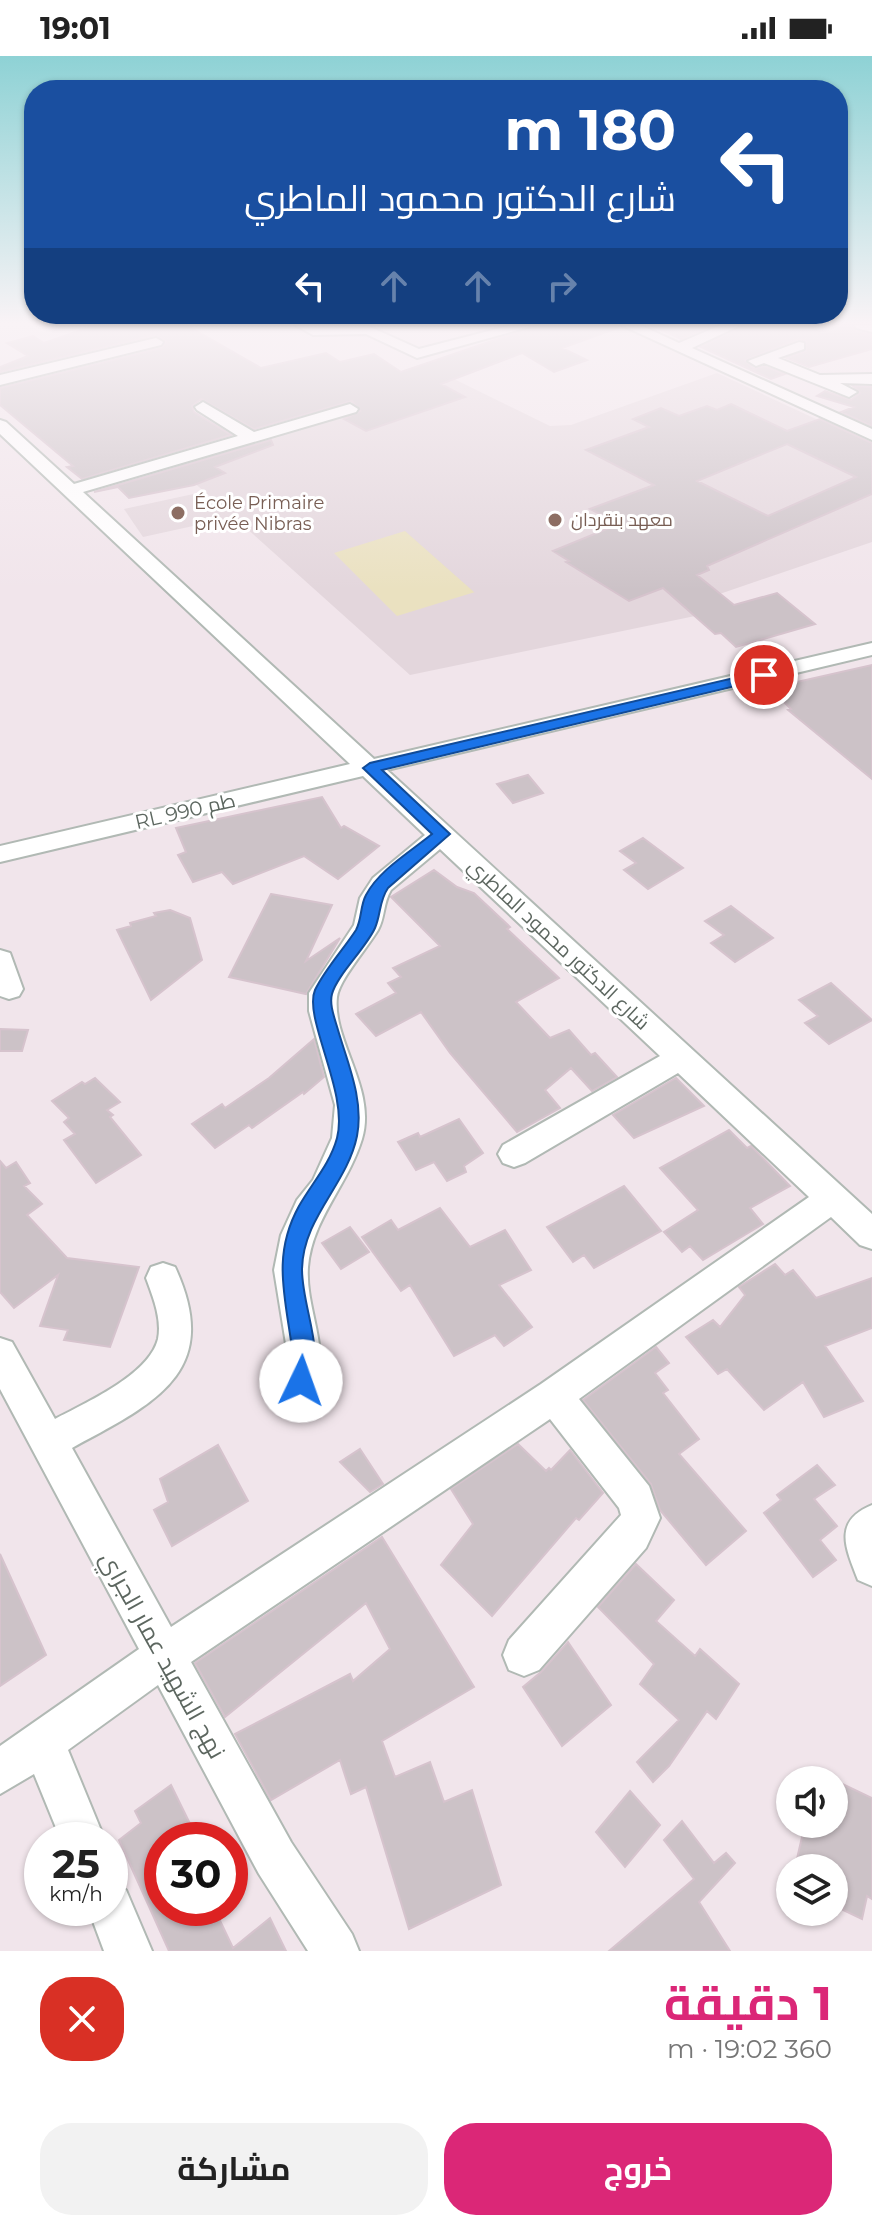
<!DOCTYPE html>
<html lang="ar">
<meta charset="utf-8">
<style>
:root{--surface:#fff;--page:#f2f2f2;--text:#222;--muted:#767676;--accent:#db2777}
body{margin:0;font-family:Montserrat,Cairo,sans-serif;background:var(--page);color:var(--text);direction:rtl;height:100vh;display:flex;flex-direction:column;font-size:30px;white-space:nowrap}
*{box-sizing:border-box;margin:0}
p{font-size:26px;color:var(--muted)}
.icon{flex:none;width:44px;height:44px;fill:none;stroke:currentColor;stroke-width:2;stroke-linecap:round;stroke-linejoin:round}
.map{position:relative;height:1895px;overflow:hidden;direction:ltr}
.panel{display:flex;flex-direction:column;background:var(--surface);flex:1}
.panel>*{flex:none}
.banner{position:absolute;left:24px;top:24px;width:824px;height:244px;border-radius:32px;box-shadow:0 2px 6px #0004;direction:rtl;background:#1a4fa0;color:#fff;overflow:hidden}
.buttons{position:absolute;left:776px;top:1710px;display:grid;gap:16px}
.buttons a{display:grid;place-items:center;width:72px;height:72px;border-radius:50%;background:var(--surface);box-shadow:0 2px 6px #0004;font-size:40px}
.speed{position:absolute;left:24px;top:1766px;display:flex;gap:16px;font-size:40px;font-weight:700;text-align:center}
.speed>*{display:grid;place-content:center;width:104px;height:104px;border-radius:50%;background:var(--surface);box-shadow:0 2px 6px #0004;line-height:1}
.speed small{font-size:20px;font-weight:400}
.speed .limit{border:12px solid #d22;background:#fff;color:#111}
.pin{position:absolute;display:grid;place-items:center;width:68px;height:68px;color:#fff;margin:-34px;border:4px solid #fff;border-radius:50%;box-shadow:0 2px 8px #0007}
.me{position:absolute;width:88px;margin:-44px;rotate:3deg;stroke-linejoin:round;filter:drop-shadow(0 0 6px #0008)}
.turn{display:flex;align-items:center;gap:28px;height:168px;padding:0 40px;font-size:36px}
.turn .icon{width:104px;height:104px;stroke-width:2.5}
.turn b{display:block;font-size:56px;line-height:68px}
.lanes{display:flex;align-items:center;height:76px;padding:0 40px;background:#0003;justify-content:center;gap:40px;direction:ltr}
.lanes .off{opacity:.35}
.round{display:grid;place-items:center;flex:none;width:84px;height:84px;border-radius:32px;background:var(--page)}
.overview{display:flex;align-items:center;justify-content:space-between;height:136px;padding:0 40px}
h1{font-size:48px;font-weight:700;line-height:60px;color:var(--accent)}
.action{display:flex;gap:16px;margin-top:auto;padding:16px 40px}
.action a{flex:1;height:92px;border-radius:32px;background:var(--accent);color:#fff;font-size:32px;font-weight:700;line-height:92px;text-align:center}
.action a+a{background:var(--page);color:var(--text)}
.status{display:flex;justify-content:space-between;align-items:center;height:56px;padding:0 40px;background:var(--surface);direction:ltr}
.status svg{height:22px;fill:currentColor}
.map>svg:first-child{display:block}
.education{fill:#e3d6dc}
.green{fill:#eae1c0}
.building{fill:#ccc2c7;stroke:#d6c3cd;stroke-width:2;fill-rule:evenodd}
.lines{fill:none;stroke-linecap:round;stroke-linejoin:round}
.minor-casing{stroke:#b1b9b4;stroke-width:4}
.minor{fill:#fff;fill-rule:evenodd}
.route{fill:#1a73e8;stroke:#114b97;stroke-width:2}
.education-dot{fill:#8d6e63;stroke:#fff;stroke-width:3}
.labels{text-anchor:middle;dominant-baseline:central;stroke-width:6;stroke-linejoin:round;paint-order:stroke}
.far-education-label{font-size:18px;fill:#785e54;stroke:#fff;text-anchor:start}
.street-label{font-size:20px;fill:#5d6760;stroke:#fff}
.near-street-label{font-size:24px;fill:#5d6760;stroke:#fff}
</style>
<div class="status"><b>19:01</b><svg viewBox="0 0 49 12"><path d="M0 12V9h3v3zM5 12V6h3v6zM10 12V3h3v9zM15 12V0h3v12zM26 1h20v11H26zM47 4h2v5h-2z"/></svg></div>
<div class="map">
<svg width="872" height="1895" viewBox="0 0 872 1895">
<rect width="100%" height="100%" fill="#f1e5eb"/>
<path class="education" d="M717 317 872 389V486L705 543 695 560 410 619 234 461 143 481 124 453 198 437 210 452 225 453 173 409 454 323 550 370 571 369Z"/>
<path class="green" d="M405 475 474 536H475L397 560 334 497Z"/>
<path class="building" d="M96 269H186L261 312 326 297 340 306 374 298 401 316 539 269H617L618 272 562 292 587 304 554 316 522 297 441 328 465 341 366 375 344 363 360 355 352 345 254 373 201 343 192 350 194 356 231 379 82 423 67 411 73 410 0 349V332L162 292 166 285 155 279 0 316V311L28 300 7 287 33 280 44 287Z
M651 269H713L681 283Z
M744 269H851L855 275 872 279V293L809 311 787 302 806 295V285L798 283 745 304 754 313 764 310 785 318 771 323 701 291Z
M853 330 872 331V370L841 356 854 351 817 340 825 335 851 344 860 337Z
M731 348 787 375 820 363 872 387V438L707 510 709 514 697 519 734 549 777 537 815 568 736 591 721 577 715 578 663 532 629 545 566 506 569 505 553 495 619 468 590 453 654 429 586 394 649 371 633 363 661 352 679 360 707 350 717 354ZM787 388 856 421 768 460 697 425Z
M271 384 273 389 215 411 225 417 194 429 129 442 118 431 94 436Z
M872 609V723L788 654 791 653 770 632Z
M528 719 543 737 513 747 497 728Z
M322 741 341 772 344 770 379 790 338 823 304 800 233 828 222 816 193 826 178 799 186 796 176 772Z
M643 782 683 812 648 833 624 814 636 807 620 795Z
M434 814 457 831 474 837 510 871 507 873 559 922 516 946 550 982 569 974 591 999 595 997 617 1021 592 1035 571 1012 545 1034 560 1052 517 1076 450 997 421 956 376 980 356 958 396 937 388 927 401 921 393 912 440 890 391 841Z
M271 838 332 849 306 905 340 882 306 938 229 921Z
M731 850 773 882 735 906 711 887 724 879 705 865Z
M170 854 190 862 202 904 151 944 117 874 131 870 130 867 156 860 154 857Z
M831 927 872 964 829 988 805 967 818 960 799 944Z
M0 973 28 974 22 995H0Z
M314 983 324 1021 304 1038 303 1036 252 1072 249 1069 215 1092 192 1068 222 1048 225 1052 269 1022Z
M95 1022 120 1046 107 1054 113 1059 110 1061 141 1099 96 1127 64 1084 75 1078 64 1066 69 1062 52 1045 82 1026 85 1028Z
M676 1022 704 1050 634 1082 613 1059Z
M459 1063 483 1097 464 1110 466 1116 447 1125 434 1106 416 1114 398 1086 418 1077 420 1081Z
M729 1074 747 1092 751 1090 790 1130 750 1152 763 1168 703 1204 690 1190 682 1196 664 1176 698 1154 660 1112Z
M0 1105 6 1112 16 1106 30 1127 24 1130 42 1148 27 1159 67 1202 139 1211 110 1291 64 1284 68 1274 40 1270 58 1219 14 1252 0 1236Z
M624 1130 661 1175 594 1212 584 1199 573 1206 547 1171Z
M440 1152 470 1191 505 1174 531 1214 499 1229 532 1271 504 1290 495 1279 454 1300 410 1229 401 1235 362 1181 391 1164 398 1174Z
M350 1171 369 1196 341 1213 322 1187Z
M775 1208 785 1219 793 1214 816 1242 872 1222V1272L825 1290 863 1345 824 1361 803 1326 764 1354 727 1313 718 1318 686 1281 713 1264 720 1271 745 1239 739 1231Z
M656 1291 669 1307 655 1317 668 1334 663 1337 699 1383 679 1398 746 1475 706 1509 660 1454 651 1428 583 1344Z
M518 1388 546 1415 549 1412 551 1414 570 1394 603 1437 579 1464 576 1462 492 1560 441 1509 473 1468 451 1433Z
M218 1389 248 1445 172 1490 154 1454 168 1446 160 1423Z
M360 1393 383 1428 370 1436 340 1406Z
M817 1409 835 1429 814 1443 837 1470 820 1484 836 1504 813 1521 764 1457 781 1444 777 1439Z
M382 1481 474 1631 382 1685 395 1721 430 1706 444 1746 472 1734 501 1829 409 1873 366 1731 351 1738 340 1704 271 1744 235 1678 350 1618 353 1625 390 1593 366 1547 225 1661 195 1607Z
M0 1498 46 1599 0 1630Z
M636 1508 674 1544 656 1565 695 1600 700 1593 739 1628 716 1663 707 1655 669 1710 653 1726 637 1706 679 1664 640 1628 654 1608 598 1551Z
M568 1586 611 1649 562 1690 523 1631 541 1616Z
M834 1724 872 1742V1843L867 1840 862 1863 843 1854 846 1842 834 1836V1812H806L796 1807 805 1768H834Z
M171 1729 198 1784H162V1852H214L233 1892 270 1862 286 1895H169L119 1784 141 1767 135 1755Z
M630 1735 660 1769 625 1811 596 1776Z
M682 1765 714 1807 726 1797 735 1807 699 1846 730 1895H609L694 1823 664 1784Z"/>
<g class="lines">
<defs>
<path id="minor" d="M295 269 368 270 419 293 512 269H536L417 302 366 278 313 279Z
M621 269H640L679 287 721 269H741L692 292 872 373V384Z
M854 269H872V276L856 272Z
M156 282 163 286 161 289 0 329V319Z
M799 286 804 287V293L778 302 820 319 872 318V328L840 327 857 336 849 341 764 307 756 310 748 305Z
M203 346 254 376 350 348 358 353 356 356 83 436 374 703 872 587V599L387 714 872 1158V1193L860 1189 831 1161 579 1343 649 1430 660 1462 646 1492 539 1614 524 1620 509 1614 503 1599 509 1584 621 1459 619 1452 550 1363 191 1606 291 1786 352 1878 359 1895H308L259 1818 158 1629 68 1694 105 1784H61L34 1718 0 1738V1690L139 1593 0 1333V1282L12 1286 55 1363C85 1347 149 1319 158 1283 162 1263 153 1241 146 1222L151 1211 163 1207 175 1211C224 1317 153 1348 72 1392L171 1571 541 1328 809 1141 678 1017 525 1107 514 1111 503 1107 498 1098 503 1089 660 1000 440 793 391 834C383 847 385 862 378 874 368 891 339 924 337 941 332 985 377 1033 362 1083 348 1129 312 1163 308 1211 305 1254 332 1294 314 1337L301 1342 288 1337 283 1325 287 1294 274 1214 281 1179 297 1144 313 1124 332 1082 335 1049 309 955V937L354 869 360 842 373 822 425 779 363 720 0 806V790L350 708 0 378V364L6 366 74 428 238 380 197 354 195 351Z
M0 894 10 897 23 933 19 940 9 943 0 940Z
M872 1449V1530L858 1524C845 1491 833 1465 872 1449Z
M110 1827 126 1834 152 1895H104L88 1852H110Z"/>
</defs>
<use href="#minor" class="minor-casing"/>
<use href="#minor" class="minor"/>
</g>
<linearGradient id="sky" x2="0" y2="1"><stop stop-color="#8ed2d5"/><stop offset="0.5" stop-color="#f9f3f6"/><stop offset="1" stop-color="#f9f3f6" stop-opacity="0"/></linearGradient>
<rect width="872" height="534" fill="url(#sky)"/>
<path class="route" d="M764 615 769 616V622L382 714 450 778 388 832C379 845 381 858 375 872 366 892 337 919 332 938 329 949 335 963 338 974 348 1008 364 1044 357 1080 347 1129 303 1161 302 1213 302 1253 326 1294 309 1333L301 1336 292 1333C286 1318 294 1301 291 1285 284 1236 273 1197 299 1150 312 1127 330 1108 337 1082 349 1037 303 962 315 934 325 913 343 894 356 874 362 863 360 850 366 839 379 814 410 796 432 778L363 712 370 707Z"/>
<g class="education-dot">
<circle cx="178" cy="457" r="8"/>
<circle cx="555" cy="464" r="8"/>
</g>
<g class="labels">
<g class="far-education-label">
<text x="194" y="447">École Primaire<tspan x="194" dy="21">privée Nibras</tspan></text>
<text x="571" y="464">معهد بنقردان</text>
</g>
<g class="street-label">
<text transform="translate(185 755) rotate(-13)">RL طم 990</text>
<text transform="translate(559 888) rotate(43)">شارع الدكتور محمود الماطري</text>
</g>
<g class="near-street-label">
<text transform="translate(163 1599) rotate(61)">نهج الشهيد عمار الجراي</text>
</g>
</g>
</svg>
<div class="buttons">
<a><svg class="icon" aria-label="sound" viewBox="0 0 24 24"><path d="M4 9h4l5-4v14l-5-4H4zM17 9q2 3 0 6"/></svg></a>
<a><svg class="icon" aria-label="layers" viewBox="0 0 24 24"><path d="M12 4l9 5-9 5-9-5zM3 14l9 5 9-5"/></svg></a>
</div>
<div class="speed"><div>25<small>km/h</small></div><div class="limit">30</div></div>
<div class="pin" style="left:764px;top:619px;background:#d93025"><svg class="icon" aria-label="arrive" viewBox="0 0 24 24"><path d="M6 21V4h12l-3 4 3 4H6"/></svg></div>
<svg class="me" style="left:301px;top:1325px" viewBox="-20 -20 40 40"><circle r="19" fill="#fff"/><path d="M0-13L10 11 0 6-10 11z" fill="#1a73e8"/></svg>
<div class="banner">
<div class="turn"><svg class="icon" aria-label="left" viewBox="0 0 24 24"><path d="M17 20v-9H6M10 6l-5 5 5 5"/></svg><div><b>180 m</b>شارع الدكتور محمود الماطري</div></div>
<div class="lanes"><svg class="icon" aria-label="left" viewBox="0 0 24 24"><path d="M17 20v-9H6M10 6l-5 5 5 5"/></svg><svg class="icon off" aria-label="ahead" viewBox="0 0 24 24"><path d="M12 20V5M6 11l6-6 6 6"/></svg><svg class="icon off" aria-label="ahead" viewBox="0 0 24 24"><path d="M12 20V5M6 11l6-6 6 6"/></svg><svg class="icon off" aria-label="right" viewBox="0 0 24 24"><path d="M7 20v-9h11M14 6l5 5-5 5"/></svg></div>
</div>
</div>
<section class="panel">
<div class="overview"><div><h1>1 دقيقة</h1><p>360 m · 19:02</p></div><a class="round" style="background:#d93025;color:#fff"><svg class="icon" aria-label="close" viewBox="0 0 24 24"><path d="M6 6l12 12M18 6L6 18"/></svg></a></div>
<div class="action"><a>خروج</a><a>مشاركة</a></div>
</section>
